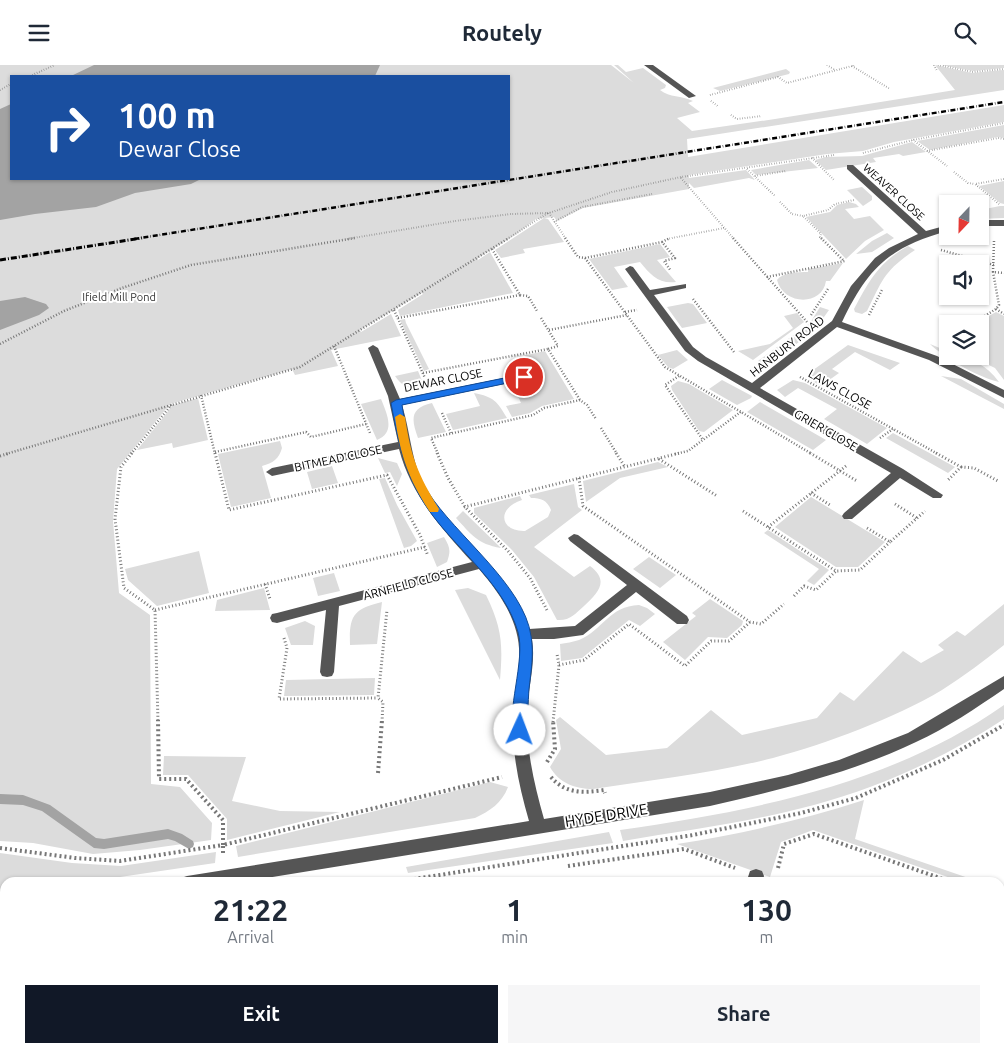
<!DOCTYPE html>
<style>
:root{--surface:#fff;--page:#f6f6f7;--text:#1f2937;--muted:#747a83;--accent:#111827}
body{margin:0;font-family:Ubuntu,sans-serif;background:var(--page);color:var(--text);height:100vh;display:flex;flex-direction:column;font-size:19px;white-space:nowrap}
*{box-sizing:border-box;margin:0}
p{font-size:16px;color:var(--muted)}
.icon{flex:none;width:28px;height:28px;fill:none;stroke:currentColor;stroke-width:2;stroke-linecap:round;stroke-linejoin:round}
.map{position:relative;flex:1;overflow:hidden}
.sheet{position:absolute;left:0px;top:812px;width:1005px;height:176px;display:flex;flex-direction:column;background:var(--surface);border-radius:15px 15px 0 0;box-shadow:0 1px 4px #0004}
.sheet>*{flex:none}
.banner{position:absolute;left:10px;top:10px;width:500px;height:105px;border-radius:0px;box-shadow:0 1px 4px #0004;background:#1a4fa0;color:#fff;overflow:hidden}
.needle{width:32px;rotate:202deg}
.buttons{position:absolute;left:939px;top:130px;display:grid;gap:10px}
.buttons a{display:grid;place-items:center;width:50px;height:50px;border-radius:0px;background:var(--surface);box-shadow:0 1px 4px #0004;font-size:25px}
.pin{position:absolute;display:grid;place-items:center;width:42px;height:42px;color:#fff;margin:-21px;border:2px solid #fff;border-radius:50%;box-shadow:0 1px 5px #0007}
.me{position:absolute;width:55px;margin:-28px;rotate:2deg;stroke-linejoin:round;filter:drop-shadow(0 0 4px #0008)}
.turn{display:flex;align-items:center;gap:18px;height:105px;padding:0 25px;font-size:22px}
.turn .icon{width:65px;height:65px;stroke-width:2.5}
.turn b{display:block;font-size:35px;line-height:42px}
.eta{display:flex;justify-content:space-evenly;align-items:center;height:85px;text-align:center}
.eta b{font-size:30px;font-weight:700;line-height:35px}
.button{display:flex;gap:10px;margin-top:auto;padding:10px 25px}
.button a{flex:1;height:58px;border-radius:0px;background:var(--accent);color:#fff;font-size:20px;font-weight:700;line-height:58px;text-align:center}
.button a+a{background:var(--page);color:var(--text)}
header{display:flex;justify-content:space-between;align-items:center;height:65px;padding:0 25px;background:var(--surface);font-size:22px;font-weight:700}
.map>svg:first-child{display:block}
.green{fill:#dcdcdc;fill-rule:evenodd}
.water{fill:#a3a3a3}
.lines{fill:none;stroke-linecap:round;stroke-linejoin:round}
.stream{fill:#a3a3a3;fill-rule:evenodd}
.path-far3{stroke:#777;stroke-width:2;stroke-dasharray:0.5 2;stroke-linecap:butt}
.path-far2{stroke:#777;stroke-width:2.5;stroke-dasharray:1 2;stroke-linecap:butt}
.path-far1{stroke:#777;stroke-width:3;stroke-dasharray:1 2.5;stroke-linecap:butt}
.path{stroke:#777;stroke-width:4;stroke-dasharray:2 3;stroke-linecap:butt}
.minor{fill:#555;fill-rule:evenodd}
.rail-far1{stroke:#000;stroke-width:2.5;stroke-dasharray:5 2 0.5 2;stroke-linecap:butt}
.rail{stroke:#000;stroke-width:3;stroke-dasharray:6 2 1 2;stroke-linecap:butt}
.route{fill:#1a73e8;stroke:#114b97}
.slow{fill:#f59e0b}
.labels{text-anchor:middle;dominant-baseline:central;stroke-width:4;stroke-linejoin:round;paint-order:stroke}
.far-street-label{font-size:11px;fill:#000;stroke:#fff}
.far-park-label{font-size:11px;fill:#333;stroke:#fff}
.street-label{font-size:12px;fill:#000;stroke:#fff}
.near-street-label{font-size:15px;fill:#000;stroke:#fff}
</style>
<header><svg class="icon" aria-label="menu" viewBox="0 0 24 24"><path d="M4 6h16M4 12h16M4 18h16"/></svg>Routely<svg class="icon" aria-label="search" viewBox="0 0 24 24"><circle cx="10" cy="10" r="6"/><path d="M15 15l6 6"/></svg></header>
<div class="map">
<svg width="1004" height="988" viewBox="0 0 1004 988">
<rect width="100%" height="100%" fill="#fff"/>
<path class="green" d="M0 0H611L634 18 614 0H618L626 7 643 3 666 20 665 23 660 25C670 33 681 30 693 36L688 38 700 47 677 53 692 66 775 54 955 25 935 0 972 8 1004 5V25L687 74 688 92 1004 40V57L894 77 863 86 827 89 689 110V113L746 105 755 115 749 113 694 123 689 118V124L583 143 557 156 554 152 536 154 517 169 478 193V195L490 187 513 228 400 251 398 245 423 229 422 228 360 265 361 267 391 249 401 271 331 285 338 301 295 310 292 304 170 339 117 404 113 456 119 528 150 550 151 719 180 722 212 758 211 775 140 785 93 789 33 778 0 776ZM11 11H509V114H11Z
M941 0H1004V3L973 6Z
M786 4 790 7 789 9 720 26 713 23Z
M1004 60V73L997 72 930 85 917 76Z
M912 77 926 87 903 91 899 89 873 93 876 97 826 105 815 95 826 92 862 91Z
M809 95 818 103 756 110 751 105Z
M1004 116V139L1000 138 979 121Z
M862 122 872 131V135L863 141 847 125Z
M849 137 856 139 859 142 845 144 854 154 870 151 884 165 865 176 846 194 806 152 830 147 837 140Z
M1000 141H1004V153L980 154V145Z
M544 153 548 154 564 177 523 184 525 188 501 193 495 185Z
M887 168 894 173 872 187 856 189 872 176Z
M660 179 670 192 657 195 676 217C658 219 651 210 640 197L614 202 628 222 612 225 589 194Z
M908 181 915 185C884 206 883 214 867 246L862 249 855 247 854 244C869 216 879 197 908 181Z
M843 198 830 216H826C822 242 783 240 777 215 783 207 798 207 808 207V204Z
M688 238 693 239 707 258 682 263 667 242Z
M820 242 829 245 814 266 765 302 758 298V296L810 258Z
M996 247 1004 251V315L995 303 970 291H980V259L976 258Z
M797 248 804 257 753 295 738 286 770 279 793 263 784 251Z
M405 254 406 258 429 304 424 306 400 255Z
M930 279 947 286 948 291C969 291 987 300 999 317 980 313 944 293 930 279Z
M848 280 900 298 890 305 855 287 832 304 839 308 821 321 809 314V308Z
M677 285 688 295 673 304 668 302 658 290Z
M545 286 574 334 542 341 530 348 512 352 506 341 521 338 517 329 519 324 530 316 517 292Z
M418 306 425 323C412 325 402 322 395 311Z
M941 311 961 314 1004 339V344Z
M722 315 752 331 751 333 737 340 709 324Z
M793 315 805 318 887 363 867 379 824 354 837 344 798 323 785 332 777 325Z
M678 316 689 319 733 345 704 367 699 366 672 325 671 321Z
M474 328C494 332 497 336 507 353L453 365 446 349 480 341Z
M198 333 208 375 173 383 172 378 137 385 173 340Z
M381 334C387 349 396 367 377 375L361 339Z
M760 337 826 375 813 385 747 347Z
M432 338 446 367 418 373C411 354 410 343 432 338Z
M893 368 955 402 948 408 886 373Z
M280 376 282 383C279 394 273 398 262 401L271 433 231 442 218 389Z
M378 393 397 398 402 409 397 421 390 407 385 408Z
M658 397 668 402 620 413 586 437 583 416Z
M332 401 338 418 312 424 307 407Z
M385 413 397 440 417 476 411 481 404 483 379 414Z
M574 419 578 442 582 445 534 482 574 512 590 501C610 516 598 528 584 541 575 549 570 556 557 555L534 512 512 485 474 448V443L520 431 522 435C495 444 501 467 525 466L548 452 551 445C547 435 541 433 531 433L529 430Z
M811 432 885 477 858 502H836L775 462Z
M463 446 501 483C477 479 471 469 456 453Z
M768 465 829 505 814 520 807 516 819 504 764 468Z
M444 472C450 482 451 486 447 497L437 502 427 478Z
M199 486 209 528 157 541 128 515 125 504Z
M649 492 676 510 660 523 633 504Z
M334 508 340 526 318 531 313 513Z
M264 523 270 545 215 546 217 535Z
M468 523 486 530C502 563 503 579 500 615L455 525Z
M710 534 743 556 742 560 727 573 708 572 685 595 663 577 696 551 692 548Z
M382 537 377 579 350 580C349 551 353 544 382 537Z
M1004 539V580C984 596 964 611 942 625 893 654 828 678 773 693 714 708 653 715 593 724 575 724 559 718 550 702L561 684 556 655 560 652 606 690 667 683 711 645 742 670 817 653 840 627 854 636 903 586 921 598 944 585 938 580 957 566 965 571Z
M639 540 647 543 655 549 640 561 629 555 582 593 561 596 560 579C566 578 573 577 579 575 603 565 609 541 639 540Z
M305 556 315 561 313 580H291L285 563Z
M375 613 374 630 284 631 286 615Z
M1004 640V654C946 692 881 722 814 740 751 757 687 765 623 776L620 765C753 746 892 719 1004 640Z
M164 691 246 692 232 736 280 746 340 747 227 775V754L188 710H163Z
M490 717 508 722C502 738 490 746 475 753L238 792 236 781Z
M864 735 855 774 980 817H962L813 765 781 777 770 812 677 779C741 769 802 755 864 735Z
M609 767 613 778 408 808 406 802Z
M216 787 215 798 86 817 5 818V830L0 831V788L72 798 121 801Z
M755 984H942L952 988H772Z"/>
<path class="water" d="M94 0H380L375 11H71Z
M11 39V114H201L191 119 135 128 96 142 35 149 0 155V44Z
M25 232 46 239 49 243 39 250 0 265V236Z"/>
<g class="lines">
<path class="stream" d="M0 729 23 730 50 740 96 773 104 774 168 764 182 769 193 776 194 779 193 782 189 784 175 776 168 774 104 784 94 783 42 746 23 740 0 739Z
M779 984H806L808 988H781Z"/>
<path class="path-far3" d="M827 0 835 5
M934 0 937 6
M938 0 973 7 1004 4
M852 1 890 24
M30 11 55 0
M0 25 11 19
M710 30 778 12 787 18 856 0
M711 36 719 42
M731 50 737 54 762 51
M913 75 947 101
M927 86 998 73 1004 74
M863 88 913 75 1004 58
M812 93 835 116
M747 104 775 131
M954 107 968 118 975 119
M755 111 786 106
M681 113 734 174
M780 137 792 149 803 151
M999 139 975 119 1004 114
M549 148 566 174
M554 157 582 142 652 129
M347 174 455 156 511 149 549 148 612 127 681 112 834 90
M507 174 548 148
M667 174 724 163
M822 174 820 172 821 169 803 151 828 145 835 139 854 135"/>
<path class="path-far2" d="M565 173 578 192 585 193 665 302 812 389
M733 173 807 257
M821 173 844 196
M994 176 993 207 1004 208
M662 177 670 173
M492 184 520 230 528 231 537 246
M941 185 994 200
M585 193 662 177 675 193 664 196 671 206
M767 212 845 196
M693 234 734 287
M996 244 1004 249
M394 245 425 313
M625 247 637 245
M811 250 828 224
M869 250 882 225
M398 253 520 230
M541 253 558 281 548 284 580 335
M972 259 996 244 999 240 993 207
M549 265 627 250
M0 279 64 246 122 223 191 200 355 173
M334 281 370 368
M423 308 548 284
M679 311 665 320 703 375
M800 312 938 389
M201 330 215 389
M442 348 451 368
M601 363 617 389
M880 373 893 364
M215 387 306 367 311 372 366 359
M6 389 300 302 509 173
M131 389 173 338
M438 389 431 373 533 350 544 343 580 335 587 340 596 354
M675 389 688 386 742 346"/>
<path class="path-far1" d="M132 388 121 402 115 454 124 523 155 545 158 657
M215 388 229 445 387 410 420 470 428 491
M437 388 448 413 465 442 508 486 530 513 548 547
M616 388 625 402
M810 388 857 416
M936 388 961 402 948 415
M0 391 10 388
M659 394 717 431
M961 402 974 403 998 416
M579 413 583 441 750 557 761 559 784 539
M811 428 830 440
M895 439 917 453
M464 442 680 388
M743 446 836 506 860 505 890 477
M768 462 846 401
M867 463 890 477 925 446
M265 519 270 534
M794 531 804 521 816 525 836 506
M155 545 425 482
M284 573 287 583 279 634 378 633
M559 600 584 595 629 559 685 601 711 576H729L750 557
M382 657 383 637 378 633 387 545
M553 657 559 600 557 589"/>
<path class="path" d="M547 697 555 684 553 655
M378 708 382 655
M551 712C565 729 584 728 604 725L605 728
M0 783 75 793 120 796 223 780V755L186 714H159L158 655
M223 788V780L502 712
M568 801 684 784 735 803
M778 803 784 779 814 769 954 818
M389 818 693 770 801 748 856 733 943 695 1004 660
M1000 835 1004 838"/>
<path class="minor" d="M644 0H653L696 31 689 33Z
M847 100H853L926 166 948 160V166C889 182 868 203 842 257L937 291 1004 325V333L929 295 837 262 760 323 903 404 943 430 941 433H933L900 413 852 454H844L842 451 844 448 891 408 698 296 685 286 625 204 630 201 633 202 650 225 686 219V223L654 230 693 282 706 292 752 318 832 256 851 221 875 193 889 183 918 169 847 104Z
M980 155H1004V161H980Z
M373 280 378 283 400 334 524 309 529 312 524 315 402 340C411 369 411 397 426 424 456 477 506 503 529 564L575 561 627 520 570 476 568 473 574 469 578 470 687 551 689 555 687 559H677L636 527 583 570 554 574H532C536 598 528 623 527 647 526 684 534 719 544 754L710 727 788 710 839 695 908 668 1004 611V624C976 643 947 663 916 677 851 708 780 725 710 741L235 818H179L181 813 187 811 529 756C520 725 513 694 513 662 512 640 518 619 519 597 522 560 502 531 479 504L339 541 334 607 332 611 327 612 322 611 320 607 326 545 277 558 272 557 270 553 272 549 277 548 472 497C441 463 411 430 399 384L272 411 266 407 272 403 398 377 388 331 368 283Z
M756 804 762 806 764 811 762 818H746L750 806Z
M5 841V857L0 858V842Z
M1004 930V971L1000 973V932Z
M1000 981 1004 988H980L978 984H1000Z
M117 984H135L134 988H116Z"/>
<path class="rail-far1" d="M134 174 1004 37"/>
<path class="rail" d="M0 195 142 173"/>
</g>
<path class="route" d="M524 309 528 312 527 314 402 340C407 370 411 401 428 427 455 470 524 520 531 571 534 589 531 606 529 624 528 635 528 661 524 669L520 671 515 669C505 649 526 595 518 567 504 520 462 489 433 451 406 415 399 381 391 338L396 335Z"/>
<path class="slow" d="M400 349 405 352C411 393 418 409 439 444L438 447H430C409 415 400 390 395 352Z"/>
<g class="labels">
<g class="far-street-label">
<text transform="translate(894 127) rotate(42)">WEAVER CLOSE</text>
</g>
<g class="far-park-label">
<text x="119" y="232">Ifield Mill Pond</text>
</g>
<g class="street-label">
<text transform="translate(787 281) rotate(-38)">HANBURY ROAD</text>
<text transform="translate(443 315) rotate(-11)">DEWAR CLOSE</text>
<text transform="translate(840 324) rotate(29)">LAWS CLOSE</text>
<text transform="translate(826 365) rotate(30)">GRIER CLOSE</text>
<text transform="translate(338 393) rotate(-12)">BITMEAD CLOSE</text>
<text transform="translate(408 519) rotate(-15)">ARNFIELD CLOSE</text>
</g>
<g class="near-street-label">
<text transform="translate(606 750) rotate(-9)">HYDE DRIVE</text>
</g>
</g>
</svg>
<div class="buttons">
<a><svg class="needle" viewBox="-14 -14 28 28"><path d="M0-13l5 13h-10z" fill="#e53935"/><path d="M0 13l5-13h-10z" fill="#747a83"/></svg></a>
<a><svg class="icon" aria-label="sound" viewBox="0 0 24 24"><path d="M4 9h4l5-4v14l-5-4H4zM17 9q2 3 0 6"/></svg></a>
<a><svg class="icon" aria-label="layers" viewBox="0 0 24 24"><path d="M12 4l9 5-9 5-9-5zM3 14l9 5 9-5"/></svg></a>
</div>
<div class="pin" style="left:524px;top:312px;background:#d93025"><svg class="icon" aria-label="arrive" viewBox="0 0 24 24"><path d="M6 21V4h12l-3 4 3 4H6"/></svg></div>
<svg class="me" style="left:520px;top:665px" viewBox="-20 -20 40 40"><circle r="19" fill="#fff"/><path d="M0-13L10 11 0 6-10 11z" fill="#1a73e8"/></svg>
<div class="banner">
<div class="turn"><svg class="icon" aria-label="right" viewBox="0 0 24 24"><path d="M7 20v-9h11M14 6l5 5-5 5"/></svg><div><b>100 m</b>Dewar Close</div></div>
</div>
<section class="sheet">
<div class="eta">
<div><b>21:22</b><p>Arrival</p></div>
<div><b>1</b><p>min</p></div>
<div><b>130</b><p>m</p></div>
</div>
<div class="button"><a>Exit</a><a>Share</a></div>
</section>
</div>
